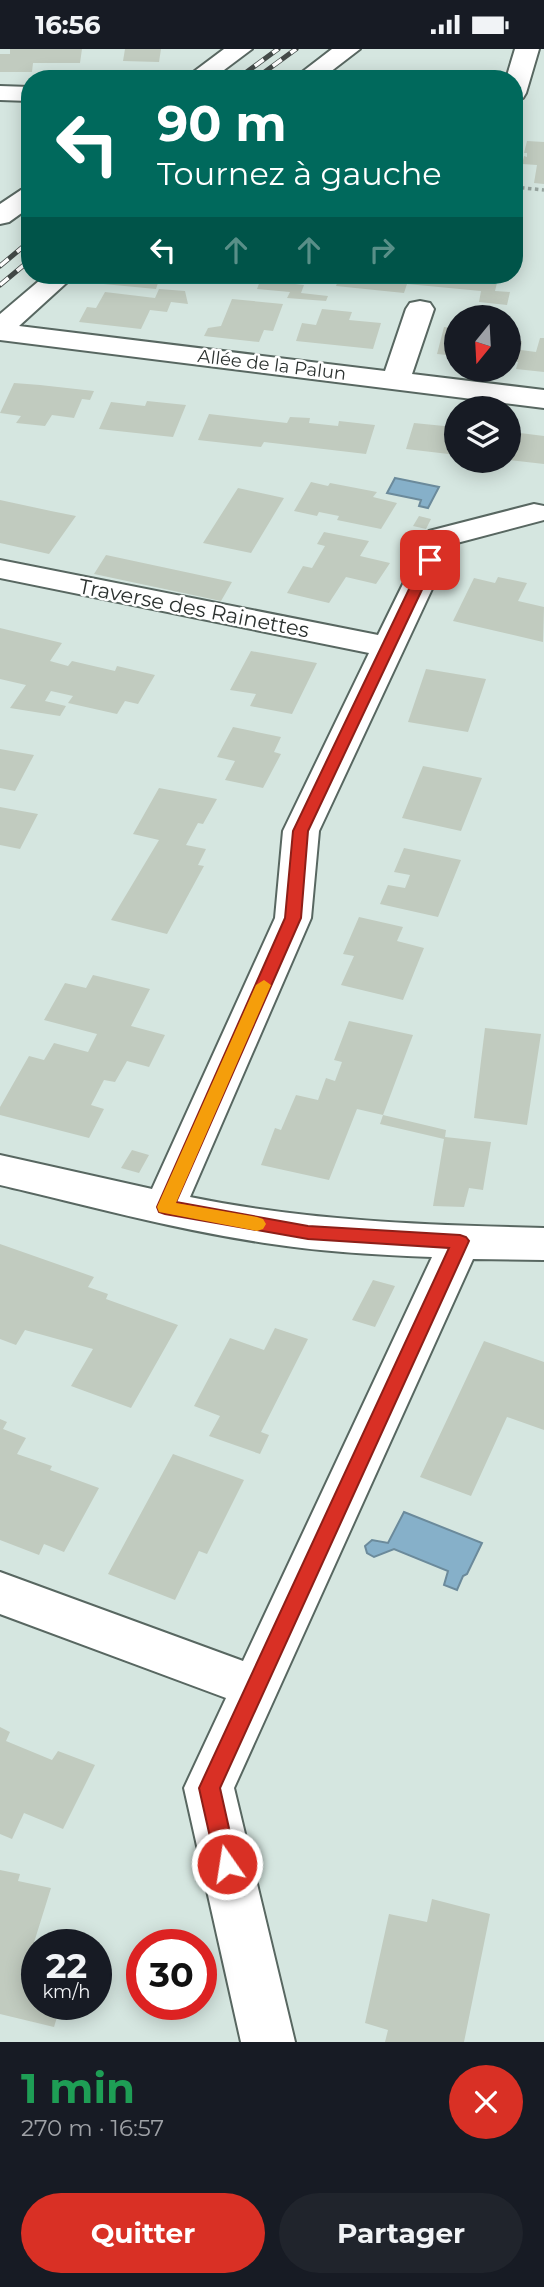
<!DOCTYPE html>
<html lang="fr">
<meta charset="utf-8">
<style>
:root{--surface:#171b24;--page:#20242c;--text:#f1f3f6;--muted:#9ea1a6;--accent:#d93025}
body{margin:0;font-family:Montserrat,sans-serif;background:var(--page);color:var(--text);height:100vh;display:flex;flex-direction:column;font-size:26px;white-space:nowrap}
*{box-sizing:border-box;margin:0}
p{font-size:23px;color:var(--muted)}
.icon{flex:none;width:38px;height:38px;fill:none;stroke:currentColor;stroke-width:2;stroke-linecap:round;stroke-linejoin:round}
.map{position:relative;height:1993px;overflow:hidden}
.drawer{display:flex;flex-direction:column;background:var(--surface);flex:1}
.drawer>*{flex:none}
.guide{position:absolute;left:21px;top:21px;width:502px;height:214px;border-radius:28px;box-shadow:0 4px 18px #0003;background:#00695c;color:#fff;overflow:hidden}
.needle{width:46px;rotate:198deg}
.tools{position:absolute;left:444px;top:256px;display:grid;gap:14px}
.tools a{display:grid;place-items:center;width:77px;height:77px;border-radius:50%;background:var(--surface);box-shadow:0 4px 18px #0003;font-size:35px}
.speed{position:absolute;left:21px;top:1880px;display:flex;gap:14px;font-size:35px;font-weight:700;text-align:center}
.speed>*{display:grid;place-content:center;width:91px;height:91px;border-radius:50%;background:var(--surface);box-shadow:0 4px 18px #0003;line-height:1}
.speed small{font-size:18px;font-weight:400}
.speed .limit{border:10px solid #d22;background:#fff;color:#111}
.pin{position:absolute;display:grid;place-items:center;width:60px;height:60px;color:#fff;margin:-30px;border-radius:14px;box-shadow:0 4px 10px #0006}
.me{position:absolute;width:77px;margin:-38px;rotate:347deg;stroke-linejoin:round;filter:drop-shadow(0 0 5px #0008)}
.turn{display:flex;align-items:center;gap:24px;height:147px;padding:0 21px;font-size:32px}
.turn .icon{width:91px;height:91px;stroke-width:2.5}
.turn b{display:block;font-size:49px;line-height:60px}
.lanes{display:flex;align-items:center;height:66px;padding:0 21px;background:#0003;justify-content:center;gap:35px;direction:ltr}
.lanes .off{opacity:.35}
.round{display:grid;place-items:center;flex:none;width:74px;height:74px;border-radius:37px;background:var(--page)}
.head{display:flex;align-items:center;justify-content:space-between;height:119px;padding:0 21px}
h1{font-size:42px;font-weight:700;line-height:52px;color:#1e9e55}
.primary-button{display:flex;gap:14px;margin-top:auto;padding:14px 21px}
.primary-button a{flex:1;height:80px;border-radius:42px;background:var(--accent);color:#fff;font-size:28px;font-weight:700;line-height:80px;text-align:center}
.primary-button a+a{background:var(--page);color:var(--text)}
.status{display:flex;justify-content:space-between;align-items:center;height:49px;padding:0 35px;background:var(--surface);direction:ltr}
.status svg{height:19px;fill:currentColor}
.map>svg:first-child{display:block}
.water{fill:#86b0c9;stroke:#6b8a9b;stroke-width:2}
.building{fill:#c1cbbf}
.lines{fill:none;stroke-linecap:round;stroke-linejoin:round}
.minor-casing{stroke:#586761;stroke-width:4}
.path{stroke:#96a39e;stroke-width:3.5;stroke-dasharray:3.5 3.5;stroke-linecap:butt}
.minor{fill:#fff;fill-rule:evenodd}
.rail-casing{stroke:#434a48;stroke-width:5}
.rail{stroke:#fff;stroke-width:3.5;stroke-dasharray:11;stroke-linecap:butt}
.route{fill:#d93025;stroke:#8d1f18;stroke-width:2}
.slow{fill:#f59e0b}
.labels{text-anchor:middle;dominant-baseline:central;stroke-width:5;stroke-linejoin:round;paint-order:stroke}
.far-street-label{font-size:18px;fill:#2c3230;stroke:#fff}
.street-label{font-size:21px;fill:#2c3230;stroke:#fff}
</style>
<div class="status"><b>16:56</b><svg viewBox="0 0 49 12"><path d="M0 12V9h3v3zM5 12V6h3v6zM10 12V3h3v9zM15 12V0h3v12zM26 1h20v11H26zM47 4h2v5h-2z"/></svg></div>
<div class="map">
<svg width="544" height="1993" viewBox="0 0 544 1993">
<rect width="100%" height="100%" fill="#d5e6e0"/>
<path class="water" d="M395 429 439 438 428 459 419 457 421 451 387 444Z
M404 1463 482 1494 467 1525 463 1527 457 1541 444 1536 448 1522 394 1500 374 1508 367 1504 365 1497 372 1491 388 1494Z"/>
<path class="building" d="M10 0H82L80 14H33L32 23H0V5H10Z
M125 0H161L159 13 123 12Z
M70 23H104L103 30H68Z
M527 92 544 93V135L534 134 537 116 522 115 524 107 527 108V104H524Z
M101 226H107L159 231 156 240 93 234Z
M242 226H289L286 234 304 236 301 244 328 247 326 252 287 249 290 243 257 240 260 232 240 230Z
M340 226H499L495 242 510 243 507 256 479 253 481 242 407 235 404 244 336 237Z
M159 240 185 242 188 255 171 253 167 263 150 261 141 280 79 273 87 258 96 259 105 243 155 249Z
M232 250 283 255 273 282 264 281 259 293 204 287 208 279 221 277Z
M322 260 352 263 349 271 381 274 373 300 296 292 302 274 316 276Z
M444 278 457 280V307L437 305Z
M540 289H544V323L516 320 518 313 509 312V291L522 292 521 301 536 303Z
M14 334 40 336 94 342 90 351 82 350 74 369 52 366 45 377 16 374 21 367 0 364Z
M147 352 186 356 173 388 99 380 111 353 145 357Z
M209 365 287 374 290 368 310 369 309 374 338 377 339 372 375 376 366 405 264 393 261 398 198 391Z
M457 372V406L406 400 414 374 454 378Z
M509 380 521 381 520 384 544 387V415L509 411Z
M311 433 328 437 330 434 377 443 373 448 397 454 381 480 337 471 339 467 319 463 317 467 294 462Z
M238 439 284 449 251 504 203 494Z
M0 451 51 462 76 467 49 505 0 494Z
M419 467 431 470 426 480 413 477Z
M324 483 369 492 360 507 390 514 376 535 346 528 329 554 287 544 303 517 312 519 325 497 317 495Z
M106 506 232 533 221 552 94 525Z
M498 528 527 534 518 552 544 558 543 593 453 572 474 529 495 534Z
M0 579 62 594 50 612 68 617 72 612 115 622 117 617 155 626 138 655 125 652 117 665 68 654 73 647 51 642 45 652 66 657 60 667 10 659 26 636 0 630Z
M251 602 317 614 292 665 250 657 256 645 230 641Z
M426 620 486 630 468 683 408 673Z
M233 678 281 688 274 703 281 705 263 739 225 731 235 712 217 708Z
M0 700 34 706 15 742 0 739Z
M423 717 482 729 461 782 402 769Z
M159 739 217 750 203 775 198 774 186 796 206 800 198 816 204 817 167 885 111 871 159 791 133 785Z
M0 758 38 765 20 800 0 796Z
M404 799 461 811 438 868 380 855 388 836 405 839 410 826 394 823Z
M359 868 403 878 397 892 424 899 403 951 341 936 354 907 343 905Z
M93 926 150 940 131 977 165 986 149 1018 127 1012 115 1033 104 1031 91 1056 104 1060 89 1089 0 1066V1058L29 1007 44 1011 54 994 88 1003 97 985 44 971 65 934 86 939Z
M349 972 413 986 383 1066 357 1060 329 1131 261 1116 275 1079 281 1081 296 1046 318 1051 326 1029 335 1032 342 1013 334 1011Z
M485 979 541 985 527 1076 474 1069Z
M383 1066 446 1081 445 1088 491 1093 483 1141 469 1139 464 1158 433 1157 444 1090 380 1075Z
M132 1101 149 1106 139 1124 121 1119Z
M0 1195 94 1228 88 1238 108 1245 106 1250 178 1276 131 1359 71 1337 93 1300 25 1281 16 1296 0 1290Z
M373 1231 395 1237 375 1278 352 1271Z
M275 1279 308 1290 261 1383 269 1386 260 1405 209 1387 220 1367 194 1357 230 1289 264 1301Z
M484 1292 544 1313V1381L507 1368 471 1447 420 1428Z
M0 1370 7 1373 3 1380 26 1389 17 1405 52 1417 50 1421 99 1439 64 1503 44 1495 39 1506 0 1491Z
M173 1405 244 1431 207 1505 199 1502 175 1551 108 1525Z
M0 1678 10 1683 6 1692 52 1711 58 1702 95 1716 63 1780 24 1764 12 1790 0 1785Z
M0 1821 20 1825 18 1832 51 1839 22 1932 37 1935V1955H61L54 1978 0 1965Z
M432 1850 490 1865 464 1993H385L388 1981 365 1974 389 1865 427 1873Z"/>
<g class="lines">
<defs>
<path id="minor" d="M224 0H252L212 30H184Z
M332 0H360L321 30H293Z
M515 0H539L526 44 523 49 514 51V30H506Z
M0 37 30 38V52L0 51Z
M30 138V158L9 173 0 175V155L21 141Z
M46 226H75L19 277 385 322 406 260 410 254 420 252 430 254 434 260 412 325 544 341V359L0 291V265Z
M534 455 544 457V471L453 495 319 782 311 869 190 1148C307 1172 425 1176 544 1179V1211L473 1210 234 1739 295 1993H241L184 1739 226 1649 0 1565V1523L243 1612 432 1208C378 1206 325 1203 272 1195 180 1182 90 1157 0 1136V1106L152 1140 275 869 283 782 369 604 0 529V511L378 586 429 482Z"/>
</defs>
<use href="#minor" class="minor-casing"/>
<path class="path" d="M514 138 544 141"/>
<use href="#minor" class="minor"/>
<defs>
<path id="rail" d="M237 30 278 0
M255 30 296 0
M0 217 30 192
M0 236 30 211"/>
</defs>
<use href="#rail" class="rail-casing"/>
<use href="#rail" class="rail"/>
</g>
<path class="route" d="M430 507 436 511 308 782 301 869 176 1153 308 1177 460 1186 466 1188 469 1192 220 1739 237 1815 234 1822 227 1825 219 1822 216 1815 199 1739 449 1199 308 1190 165 1165 159 1163 157 1158 285 869 293 782 423 511Z"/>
<path class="slow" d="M264 931 271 936 176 1154 257 1168 263 1170 266 1175 263 1180 257 1182 159 1163 157 1158 256 936Z"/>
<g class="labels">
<g class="far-street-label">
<text transform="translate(272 316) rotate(7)">Allée de la Palun</text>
</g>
<g class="street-label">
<text transform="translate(194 559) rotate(11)">Traverse des Rainettes</text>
</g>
</g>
</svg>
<div class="tools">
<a><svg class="needle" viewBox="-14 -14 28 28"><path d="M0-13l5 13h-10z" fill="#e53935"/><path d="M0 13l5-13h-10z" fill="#9ea1a6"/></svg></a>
<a><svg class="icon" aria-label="layers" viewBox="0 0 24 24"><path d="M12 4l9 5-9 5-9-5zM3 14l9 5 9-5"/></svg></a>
</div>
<div class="speed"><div>22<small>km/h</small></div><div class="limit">30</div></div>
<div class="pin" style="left:430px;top:511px;background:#d93025"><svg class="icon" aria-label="arrive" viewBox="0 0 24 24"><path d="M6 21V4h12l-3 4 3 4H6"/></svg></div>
<svg class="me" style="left:227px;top:1815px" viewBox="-20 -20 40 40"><circle r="17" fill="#d93025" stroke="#fff" stroke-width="3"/><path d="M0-11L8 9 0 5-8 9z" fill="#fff"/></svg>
<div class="guide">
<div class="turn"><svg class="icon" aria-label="left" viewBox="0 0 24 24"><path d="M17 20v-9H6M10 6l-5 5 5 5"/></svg><div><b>90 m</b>Tournez à gauche</div></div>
<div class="lanes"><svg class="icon" aria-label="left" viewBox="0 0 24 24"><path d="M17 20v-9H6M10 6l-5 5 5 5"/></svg><svg class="icon off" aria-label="ahead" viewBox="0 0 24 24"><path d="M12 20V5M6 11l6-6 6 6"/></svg><svg class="icon off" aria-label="ahead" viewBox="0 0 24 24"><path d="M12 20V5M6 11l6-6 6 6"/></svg><svg class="icon off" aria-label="right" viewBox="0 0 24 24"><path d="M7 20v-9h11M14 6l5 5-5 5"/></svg></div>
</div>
</div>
<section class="drawer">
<div class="head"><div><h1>1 min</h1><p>270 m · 16:57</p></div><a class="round" style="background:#d93025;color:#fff"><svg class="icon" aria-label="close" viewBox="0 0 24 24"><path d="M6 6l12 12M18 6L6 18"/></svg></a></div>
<div class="primary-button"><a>Quitter</a><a>Partager</a></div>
</section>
